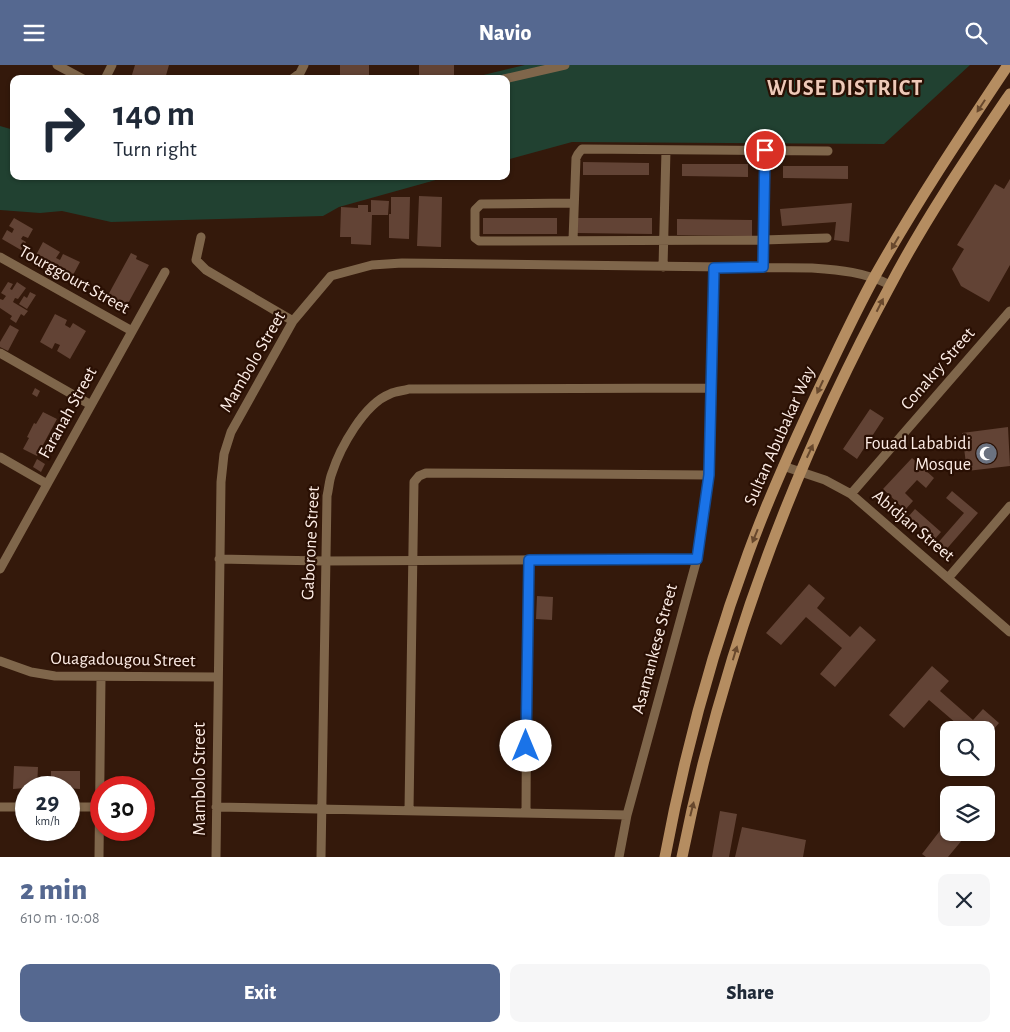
<!DOCTYPE html>
<meta charset="utf-8">
<style>
:root{--surface:#fff;--page:#f6f6f7;--text:#1f2937;--muted:#747a83;--accent:#556890}
body{margin:0;font-family:"Alegreya Sans",sans-serif;background:var(--page);color:var(--text);height:100vh;display:flex;flex-direction:column;font-size:19px;white-space:nowrap}
*{box-sizing:border-box;margin:0}
p{font-size:16px;color:var(--muted)}
.icon{flex:none;width:28px;height:28px;fill:none;stroke:currentColor;stroke-width:2;stroke-linecap:round;stroke-linejoin:round}
.map{position:relative;height:792px;overflow:hidden}
.sheet{display:flex;flex-direction:column;background:var(--surface);flex:1}
.sheet>*{flex:none}
.hud{position:absolute;left:10px;top:10px;width:500px;height:105px;border-radius:10px;box-shadow:0 1px 4px #0004;background:#fff;color:var(--text);overflow:hidden}
.controls{position:absolute;left:940px;top:656px;display:grid;gap:10px}
.controls a{display:grid;place-items:center;width:55px;height:55px;border-radius:10px;background:var(--surface);box-shadow:0 1px 4px #0004;font-size:25px}
.speed{position:absolute;left:15px;top:711px;display:flex;gap:10px;font-size:25px;font-weight:700;text-align:center}
.speed>*{display:grid;place-content:center;width:65px;height:65px;border-radius:50%;background:var(--surface);box-shadow:0 1px 4px #0004;line-height:1}
.speed small{font-size:12px;font-weight:400}
.speed .limit{border:8px solid #d22;background:#fff;color:#111}
.pin{position:absolute;display:grid;place-items:center;width:42px;height:42px;color:#fff;margin:-21px;border:2px solid #fff;border-radius:50%;box-shadow:0 1px 5px #0007}
.me{position:absolute;width:55px;margin:-28px;rotate:0deg;stroke-linejoin:round;filter:drop-shadow(0 0 4px #0008)}
.turn{display:flex;align-items:center;gap:18px;height:105px;padding:0 20px;font-size:22px}
.turn .icon{width:65px;height:65px;stroke-width:2.5}
.turn b{display:block;font-size:35px;line-height:42px}
.round{display:grid;place-items:center;flex:none;width:52px;height:52px;border-radius:10px;background:var(--page)}
.summary{display:flex;align-items:center;justify-content:space-between;height:85px;padding:0 20px}
h1{font-size:30px;font-weight:800;line-height:38px;color:var(--accent)}
.primary-button{display:flex;gap:10px;margin-top:auto;padding:10px 20px}
.primary-button a{flex:1;height:58px;border-radius:10px;background:var(--accent);color:#fff;font-size:20px;font-weight:800;line-height:58px;text-align:center}
.primary-button a+a{background:var(--page);color:var(--text)}
header{display:flex;justify-content:space-between;align-items:center;height:65px;padding:0 20px;background:var(--accent);color:#fff;font-size:22px;font-weight:800}
.map>svg:first-child{display:block}
.green{fill:#214131}
.building{fill:#624335}
.lines{fill:none;stroke-linecap:round;stroke-linejoin:round}
.street{stroke:#7f664b;stroke-width:9}
.secondary{stroke:#b58d61;stroke-width:11}
.oneway{fill:#68482d}
.route-casing{stroke:#114b97;stroke-width:12}
.route{stroke:#1a73e8;stroke-width:9}
.labels{text-anchor:middle;dominant-baseline:central;stroke-width:4.5;stroke-linejoin:round;paint-order:stroke}
.street-label{font-size:18px;fill:#fdede6;stroke:#290f03}
.poi-label{font-size:18px;fill:#fdede6;stroke:#290f03;text-anchor:end}
.district-label{font-size:22px;font-weight:bold;letter-spacing:1px;fill:#eec9b8;stroke:#290f03}
</style>
<header><svg class="icon" aria-label="menu" viewBox="0 0 24 24"><path d="M4 6h16M4 12h16M4 18h16"/></svg>Navio<svg class="icon" aria-label="search" viewBox="0 0 24 24"><circle cx="10" cy="10" r="6"/><path d="M15 15l6 6"/></svg></header>
<div class="map">
<svg width="1010" height="792" viewBox="0 0 1010 792">
<rect width="100%" height="100%" fill="#34190b"/>
<path class="green" d="M525 0H970L884 79 572 77 506 95V14H467Z
M0 61 14 65V111H450L339 142 323 151 111 157 62 146 40 148 0 145Z"/>
<path class="building" d="M135 0H169L165 14H133L131 13Z
M340 0H369V14H340Z
M419 0H454V14L419 13Z
M583 97 649 98V110H583Z
M682 99H748V112L682 111Z
M783 101H848V114L783 113Z
M1010 114V200L989 237 961 221 952 204 964 184 957 180 995 119 1004 124Z
M419 131 442 132 441 182 417 181Z
M391 132H410L409 174 389 173V149H391Z
M371 135 389 136 388 150H372L371 180 351 179V172H340L341 142 358 143V140H368V147H371Z
M852 138 849 177 834 175 836 157 782 161 780 144Z
M14 153 33 164 28 173 23 171 21 174 26 177 21 185 2 174 7 165 12 168 14 164 9 161Z
M483 153H557V169H483Z
M577 153H652V169L577 168Z
M677 154 752 155V171L677 170Z
M43 177 60 187 56 193 60 195 63 189 80 197 72 212 35 192Z
M131 188 137 191 136 194 149 200 126 242 107 232Z
M8 217 13 219 10 224 12 225 17 217 26 223 18 234 15 233 13 237 28 246 24 251 21 249 16 258 10 254 12 251 0 243V234L3 235 6 231 1 228Z
M30 227 36 230 27 244 19 239 24 231 27 233Z
M55 249 67 255 65 260 70 263 73 258 86 266 70 294 57 286 60 280 55 278 52 284 40 277Z
M10 260 19 265 8 286 0 282V277Z
M35 323 40 326 37 332 32 329Z
M870 344 884 353 857 394 843 384Z
M43 347 57 354 37 391 23 384 29 373 27 372 34 358 36 359Z
M1008 362 1010 401 967 406 962 368Z
M912 393 934 413 926 423 917 415 905 428 913 436 905 445 883 424Z
M37 394 45 399 41 407 33 402Z
M952 426 978 448 944 487 936 480 964 448 946 433Z
M915 444 941 467 934 475 908 452Z
M809 519 825 533 817 543 850 572 860 561 876 575 835 622 820 609 842 583 806 552 781 580 766 568Z
M537 531 553 532 552 555 536 554Z
M932 601 949 616 940 626 973 655 983 644 999 658 986 673V665H964L929 635 904 663 889 650Z
M14 701 38 702 37 722 13 724Z
M51 706H80V724L51 722Z
M720 746 737 749 729 792H712Z
M949 754V768H968L948 792H926L922 789Z
M742 762 806 775 803 792H735Z"/>
<g class="lines">
<path class="street" d="M57 0 83 14
M105 14 112 0
M292 14 300 8 304 0
M504 14 565 0
M574 138 481 139 475 145V173L479 176 763 175 827 173
M201 172 196 195 206 205 293 256
M573 175 576 93 578 89 582 84 828 86
M0 192 132 266
M663 202 666 85
M763 203 765 85
M0 288 91 340
M0 392 47 419
M783 401 825 415 851 429 1010 567
M851 429 1010 246
M219 494 325 496 697 494
M0 504 165 207
M949 512 1010 441
M0 596 31 607 55 611 217 612
M0 742H26
M69 742H100
M216 742 627 750
M409 745 414 417 419 411 426 408 709 410
M526 748 527 568 529 495
M99 792 101 612
M216 792 221 417 224 389 231 367 293 256 331 211 372 200 402 198 812 203C840 205 865 207 890 220
M321 792 327 431C329 423 329 415 332 408 340 383 364 339 390 329 396 326 403 326 409 324L711 323
M619 792 627 750 697 494 709 410 714 203"/>
<path class="secondary" d="M665 792C684 690 712 587 748 489 768 434 792 381 817 328 836 289 854 249 875 211 916 138 962 69 1008 0
M682 792C722 593 793 400 890 221 925 154 968 91 1010 29"/>
</g>
<defs><path id="oneway-solid" d="M-6-.8H1V-3.2L6.5 0L1 3.2V.8H-6Z" transform="scale(1.25)"/></defs>
<g class="oneway">
<use href="#oneway-solid" transform="translate(981 41) rotate(123)"/>
<use href="#oneway-solid" transform="translate(895 178) rotate(121)"/>
<use href="#oneway-solid" transform="translate(880 240) rotate(-63)"/>
<use href="#oneway-solid" transform="translate(820 322) rotate(115)"/>
<use href="#oneway-solid" transform="translate(810 386) rotate(-65)"/>
<use href="#oneway-solid" transform="translate(755 471) rotate(112)"/>
<use href="#oneway-solid" transform="translate(735 588) rotate(-73)"/>
<use href="#oneway-solid" transform="translate(692 744) rotate(-76)"/>
</g>
<g class="lines">
<defs>
<path id="route" d="M526 681 529 495 697 494 709 410 714 203 763 202 765 85"/>
</defs>
<use href="#route" class="route-casing"/>
<use href="#route" class="route"/>
</g>
<defs>
<symbol id="mosque-disc" viewBox="-11 -11 22 22"><circle r="9.5" fill="#6b7280" stroke="#290f03"/><path d="M3.5-4.9A6 6 0 1 0 3.5 4.9A5 5 0 1 1 3.5-4.9Z" fill="#fff"/></symbol>
</defs>
<g fill-rule="evenodd">
<use href="#mosque-disc" x="974" y="376" width="25" height="25"/>
</g>
<g class="labels">
<g class="street-label">
<text transform="translate(74 215) rotate(29)">Tourggourt Street</text>
<text transform="translate(253 297) rotate(-60)">Mambolo Street</text>
<text transform="translate(938 304) rotate(-49)">Conakry Street</text>
<text transform="translate(68 348) rotate(-61)">Faranah Street</text>
<text transform="translate(780 371) rotate(-66)">Sultan Abubakar Way</text>
<text transform="translate(913 461) rotate(40)">Abidjan Street</text>
<text transform="translate(311 478) rotate(-87)">Gaborone Street</text>
<text transform="translate(655 584) rotate(-75)">Asamankese Street</text>
<text transform="translate(123 595) rotate(1)">Ouagadougou Street</text>
<text transform="translate(200 714) rotate(-90)">Mambolo Street</text>
</g>
<g class="poi-label">
<text x="971" y="379">Fouad Lababidi<tspan x="971" dy="21">Mosque</tspan></text>
</g>
<g class="district-label">
<text x="845" y="23">WUSE DISTRICT</text>
</g>
</g>
</svg>
<div class="controls">
<a><svg class="icon" aria-label="search" viewBox="0 0 24 24"><circle cx="10" cy="10" r="6"/><path d="M15 15l6 6"/></svg></a>
<a><svg class="icon" aria-label="layers" viewBox="0 0 24 24"><path d="M12 4l9 5-9 5-9-5zM3 14l9 5 9-5"/></svg></a>
</div>
<div class="speed"><div>29<small>km/h</small></div><div class="limit">30</div></div>
<div class="pin" style="left:765px;top:85px;background:#d93025"><svg class="icon" aria-label="arrive" viewBox="0 0 24 24"><path d="M6 21V4h12l-3 4 3 4H6"/></svg></div>
<svg class="me" style="left:526px;top:681px" viewBox="-20 -20 40 40"><circle r="19" fill="#fff"/><path d="M0-13L10 11 0 6-10 11z" fill="#1a73e8"/></svg>
<div class="hud">
<div class="turn"><svg class="icon" aria-label="right" viewBox="0 0 24 24"><path d="M7 20v-9h11M14 6l5 5-5 5"/></svg><div><b>140 m</b>Turn right</div></div>
</div>
</div>
<section class="sheet">
<div class="summary"><div><h1>2 min</h1><p>610 m · 10:08</p></div><a class="round"><svg class="icon" aria-label="close" viewBox="0 0 24 24"><path d="M6 6l12 12M18 6L6 18"/></svg></a></div>
<div class="primary-button"><a>Exit</a><a>Share</a></div>
</section>
